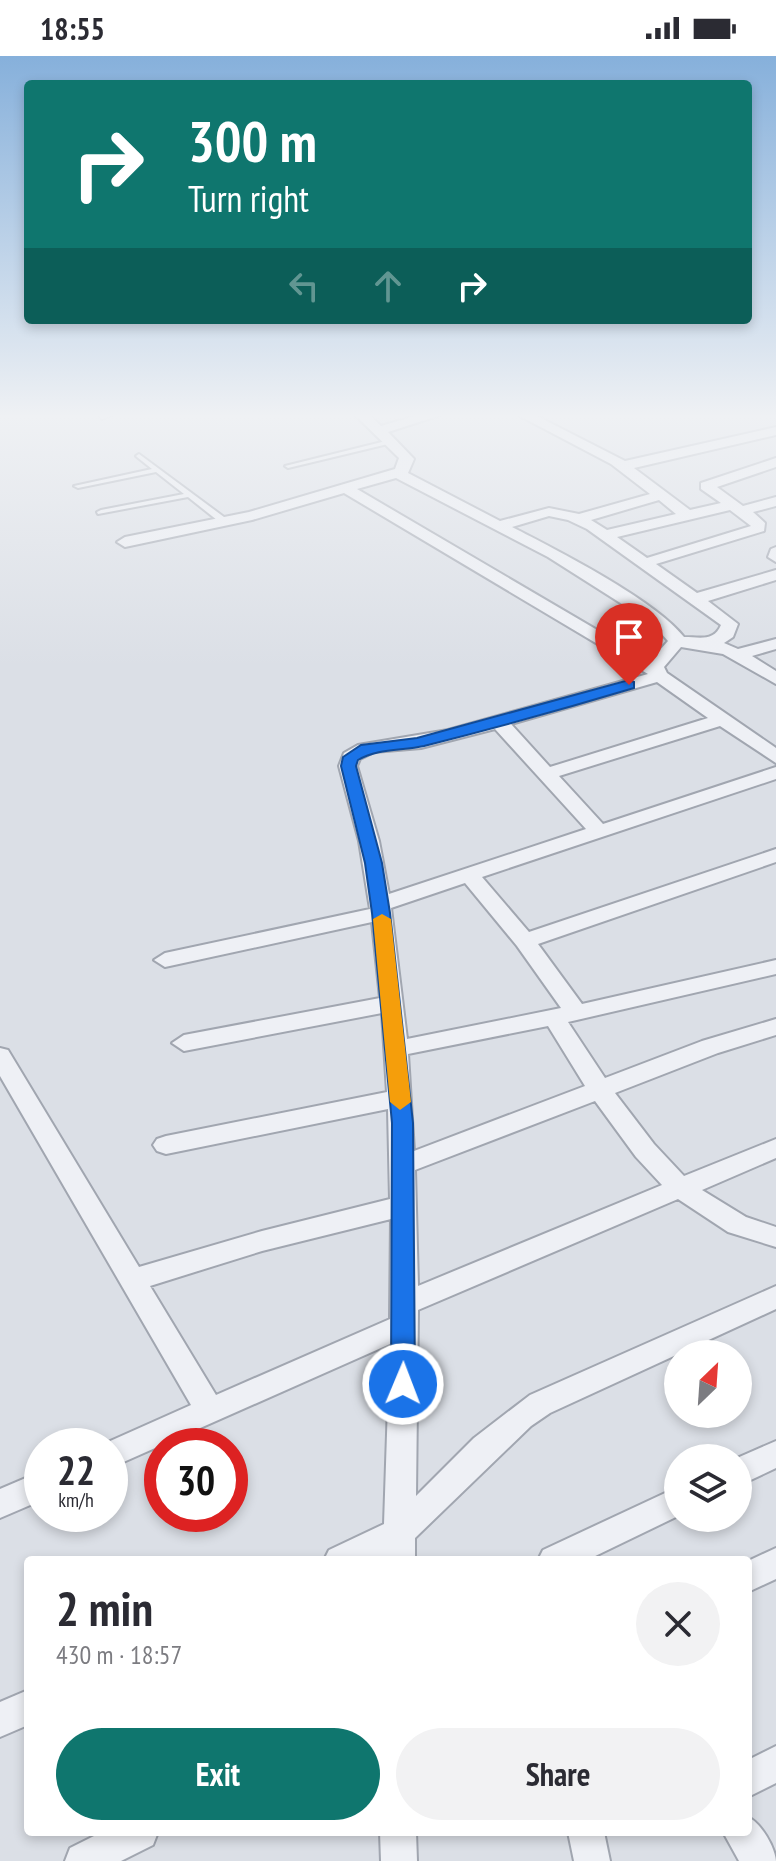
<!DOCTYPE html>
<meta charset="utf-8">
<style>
:root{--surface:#fff;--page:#f2f2f3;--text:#2b2b33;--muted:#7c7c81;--accent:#0f766e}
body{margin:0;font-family:"PT Sans Narrow",sans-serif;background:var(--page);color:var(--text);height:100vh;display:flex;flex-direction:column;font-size:30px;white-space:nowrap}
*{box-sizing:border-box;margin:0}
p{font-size:26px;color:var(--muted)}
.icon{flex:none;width:44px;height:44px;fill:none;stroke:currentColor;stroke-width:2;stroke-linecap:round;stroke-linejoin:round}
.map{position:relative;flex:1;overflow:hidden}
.side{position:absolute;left:24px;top:1500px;width:728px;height:280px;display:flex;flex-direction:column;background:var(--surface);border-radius:8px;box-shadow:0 4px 12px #0003}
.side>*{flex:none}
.guide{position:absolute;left:24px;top:24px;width:728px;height:244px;border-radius:8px;box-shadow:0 4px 12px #0003;background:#0f766e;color:#fff;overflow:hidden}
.needle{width:52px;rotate:25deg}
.controls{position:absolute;left:664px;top:1284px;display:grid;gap:16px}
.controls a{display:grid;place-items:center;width:88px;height:88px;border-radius:50%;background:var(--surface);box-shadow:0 4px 12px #0003;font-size:40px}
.speed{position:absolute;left:24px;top:1372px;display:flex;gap:16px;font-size:40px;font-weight:700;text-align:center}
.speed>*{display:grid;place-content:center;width:104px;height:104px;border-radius:50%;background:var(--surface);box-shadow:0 4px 12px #0003;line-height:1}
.speed small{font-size:20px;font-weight:400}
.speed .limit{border:12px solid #d22;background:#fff;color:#111}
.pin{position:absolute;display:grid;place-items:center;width:68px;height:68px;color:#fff;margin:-82px -34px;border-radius:50% 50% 50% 0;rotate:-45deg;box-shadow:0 0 8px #0007}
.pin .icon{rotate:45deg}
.me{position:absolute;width:88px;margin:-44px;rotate:1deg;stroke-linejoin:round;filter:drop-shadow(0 0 6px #0008)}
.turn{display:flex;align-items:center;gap:28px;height:168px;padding:0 32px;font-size:36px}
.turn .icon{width:104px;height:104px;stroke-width:2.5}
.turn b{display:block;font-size:56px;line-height:68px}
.lanes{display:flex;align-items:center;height:76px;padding:0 32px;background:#0003;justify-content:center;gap:40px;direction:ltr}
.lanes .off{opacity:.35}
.round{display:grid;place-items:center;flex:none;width:84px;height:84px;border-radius:42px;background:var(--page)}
.head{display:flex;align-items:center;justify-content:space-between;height:136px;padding:0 32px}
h1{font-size:48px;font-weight:800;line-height:60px}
.action{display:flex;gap:16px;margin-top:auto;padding:16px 32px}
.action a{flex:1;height:92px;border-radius:48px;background:var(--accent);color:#fff;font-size:32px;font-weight:800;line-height:92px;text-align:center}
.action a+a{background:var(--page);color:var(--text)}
.status{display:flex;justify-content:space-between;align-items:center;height:56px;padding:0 40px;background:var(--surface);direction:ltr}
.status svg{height:22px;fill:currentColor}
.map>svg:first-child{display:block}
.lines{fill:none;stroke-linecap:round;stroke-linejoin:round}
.service-casing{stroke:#a1a6b0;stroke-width:4}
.minor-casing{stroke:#a1a6b0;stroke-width:4}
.service{fill:#eef0f5;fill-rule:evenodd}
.minor{fill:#eef0f5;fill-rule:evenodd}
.route{fill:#1a73e8;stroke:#114b97;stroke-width:2}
.slow{fill:#f59e0b}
</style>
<div class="status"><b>18:55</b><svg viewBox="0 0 49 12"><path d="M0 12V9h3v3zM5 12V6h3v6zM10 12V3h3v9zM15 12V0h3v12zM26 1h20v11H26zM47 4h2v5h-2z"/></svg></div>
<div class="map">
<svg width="776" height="1805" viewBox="0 0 776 1805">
<rect width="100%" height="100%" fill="#dbdfe6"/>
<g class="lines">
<defs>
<path id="service" d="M390 384 392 385V387L288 412 285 410Z
M139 398 228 464V468H222L188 441 98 458 97 456 101 454 184 438 156 416 78 432 74 430 152 413 137 401 136 400Z"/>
<path id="minor" d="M97 357H117L102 363Z
M353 357H367L381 370 425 357H447L388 376 414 403 408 417 500 465 549 452 579 458 650 438 611 408 514 357H531L625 405 776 371V379L634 412 690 454 721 447 701 433V427L776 402V411L717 431 743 450 776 441V450L753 456 765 467 764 475 656 508 697 537 776 514V524L708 545 738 568 733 581 724 587 738 593 776 583V593L752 600 776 615V628L723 598 681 591 664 611 667 617 776 692V707L720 670 559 720 603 768 776 711V723L482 821 529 876 776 793V806L538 888 582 948 776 904V918L568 966 605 1022 702 985 776 963V979L718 997 615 1037 654 1088 684 1120 776 1083V1102L702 1134 746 1161 776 1171V1191L728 1176 678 1143 418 1254 416 1440 474 1382 530 1339 776 1230V1253L550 1357 531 1370 415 1482V1504H383V1501L324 1504 329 1494 384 1468 390 1288 110 1412V1390H99L191 1349 0 1020V992L8 994 139 1211 262 1175 390 1143 388 1053 166 1098 157 1095 153 1089 157 1083 166 1080 387 1036 382 957 184 995 172 987 184 979 380 942 372 866 165 911 154 904 165 897 370 853 359 785 339 710 344 697 358 689 448 674 648 618 344 437 252 464 125 491 117 486 125 481 249 456 395 413 399 402ZM396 422 548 501 652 567 668 585 650 605 357 433ZM659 444 676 458 607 474 591 464ZM730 454 751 470 647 502 617 481ZM549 460 568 464 587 473 721 569C714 586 699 581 684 581 655 544 557 494 512 471ZM657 626 708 662 550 711 511 668ZM495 673 586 773 389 838 379 785 357 710 360 703 374 696 421 692ZM465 827 517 890 561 952 407 983 391 852ZM548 970 585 1030 414 1095 408 998ZM595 1045 636 1101 662 1129 418 1230 415 1114ZM391 1163 390 1263 216 1339 150 1230 262 1195Z
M776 491V506L768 501 771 493Z
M776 1385V1412L738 1430 737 1402Z
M42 1415V1444L0 1462V1433Z
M678 1431V1460L587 1504H538L543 1494Z
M776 1492V1523L748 1536V1505Z
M28 1634V1669L0 1681V1646Z
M776 1690V1727L748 1741V1704Z
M748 1761C761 1767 775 1791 776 1805H739L723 1776H748Z
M102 1776H158L153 1789 121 1805H65L70 1792Z
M380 1776H416L417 1805H381Z
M568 1776H604L610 1805H574Z"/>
</defs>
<use href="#service" class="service-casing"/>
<use href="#minor" class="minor-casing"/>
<use href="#service" class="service"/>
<use href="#minor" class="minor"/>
</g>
<linearGradient id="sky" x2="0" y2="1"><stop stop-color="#86b0db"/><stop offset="0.59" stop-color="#eff1f4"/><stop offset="1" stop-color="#eff1f4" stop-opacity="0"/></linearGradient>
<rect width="776" height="610" fill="url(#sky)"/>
<path class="route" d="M629 624 634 626V632C564 653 495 672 424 690 402 695 378 692 358 704L356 710 382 807 390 857 413 1067 415 1328 411 1335 403 1338 395 1335 391 1328 392 1067 372 857 365 807 341 710 343 701 361 689 417 682Z"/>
<path class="slow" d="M382 858 391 863 411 1046 400 1054 390 1046 373 863Z"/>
</svg>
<div class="controls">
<a><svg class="needle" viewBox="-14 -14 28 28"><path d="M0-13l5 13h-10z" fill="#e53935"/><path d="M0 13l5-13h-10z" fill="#7c7c81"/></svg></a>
<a><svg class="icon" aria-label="layers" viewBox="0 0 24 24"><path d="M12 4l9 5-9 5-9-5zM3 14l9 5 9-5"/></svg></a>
</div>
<div class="speed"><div>22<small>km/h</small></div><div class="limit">30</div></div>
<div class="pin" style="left:629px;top:629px;background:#d93025"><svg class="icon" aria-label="arrive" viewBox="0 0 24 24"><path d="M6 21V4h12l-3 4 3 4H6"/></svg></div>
<svg class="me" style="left:403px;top:1328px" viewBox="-20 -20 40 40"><circle r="17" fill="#1a73e8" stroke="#fff" stroke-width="3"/><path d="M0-11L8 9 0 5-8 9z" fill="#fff"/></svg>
<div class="guide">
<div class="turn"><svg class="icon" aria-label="right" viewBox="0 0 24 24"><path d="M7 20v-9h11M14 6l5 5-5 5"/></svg><div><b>300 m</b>Turn right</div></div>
<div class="lanes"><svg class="icon off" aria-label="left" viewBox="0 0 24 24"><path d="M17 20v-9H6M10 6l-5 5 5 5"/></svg><svg class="icon off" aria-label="ahead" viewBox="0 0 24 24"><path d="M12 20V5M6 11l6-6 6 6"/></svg><svg class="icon" aria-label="right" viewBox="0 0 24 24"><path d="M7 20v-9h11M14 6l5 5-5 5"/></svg></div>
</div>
<section class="side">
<div class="head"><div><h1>2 min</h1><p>430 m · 18:57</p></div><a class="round"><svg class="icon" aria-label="close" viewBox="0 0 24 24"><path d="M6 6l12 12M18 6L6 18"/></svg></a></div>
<div class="action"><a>Exit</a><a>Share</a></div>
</section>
</div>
